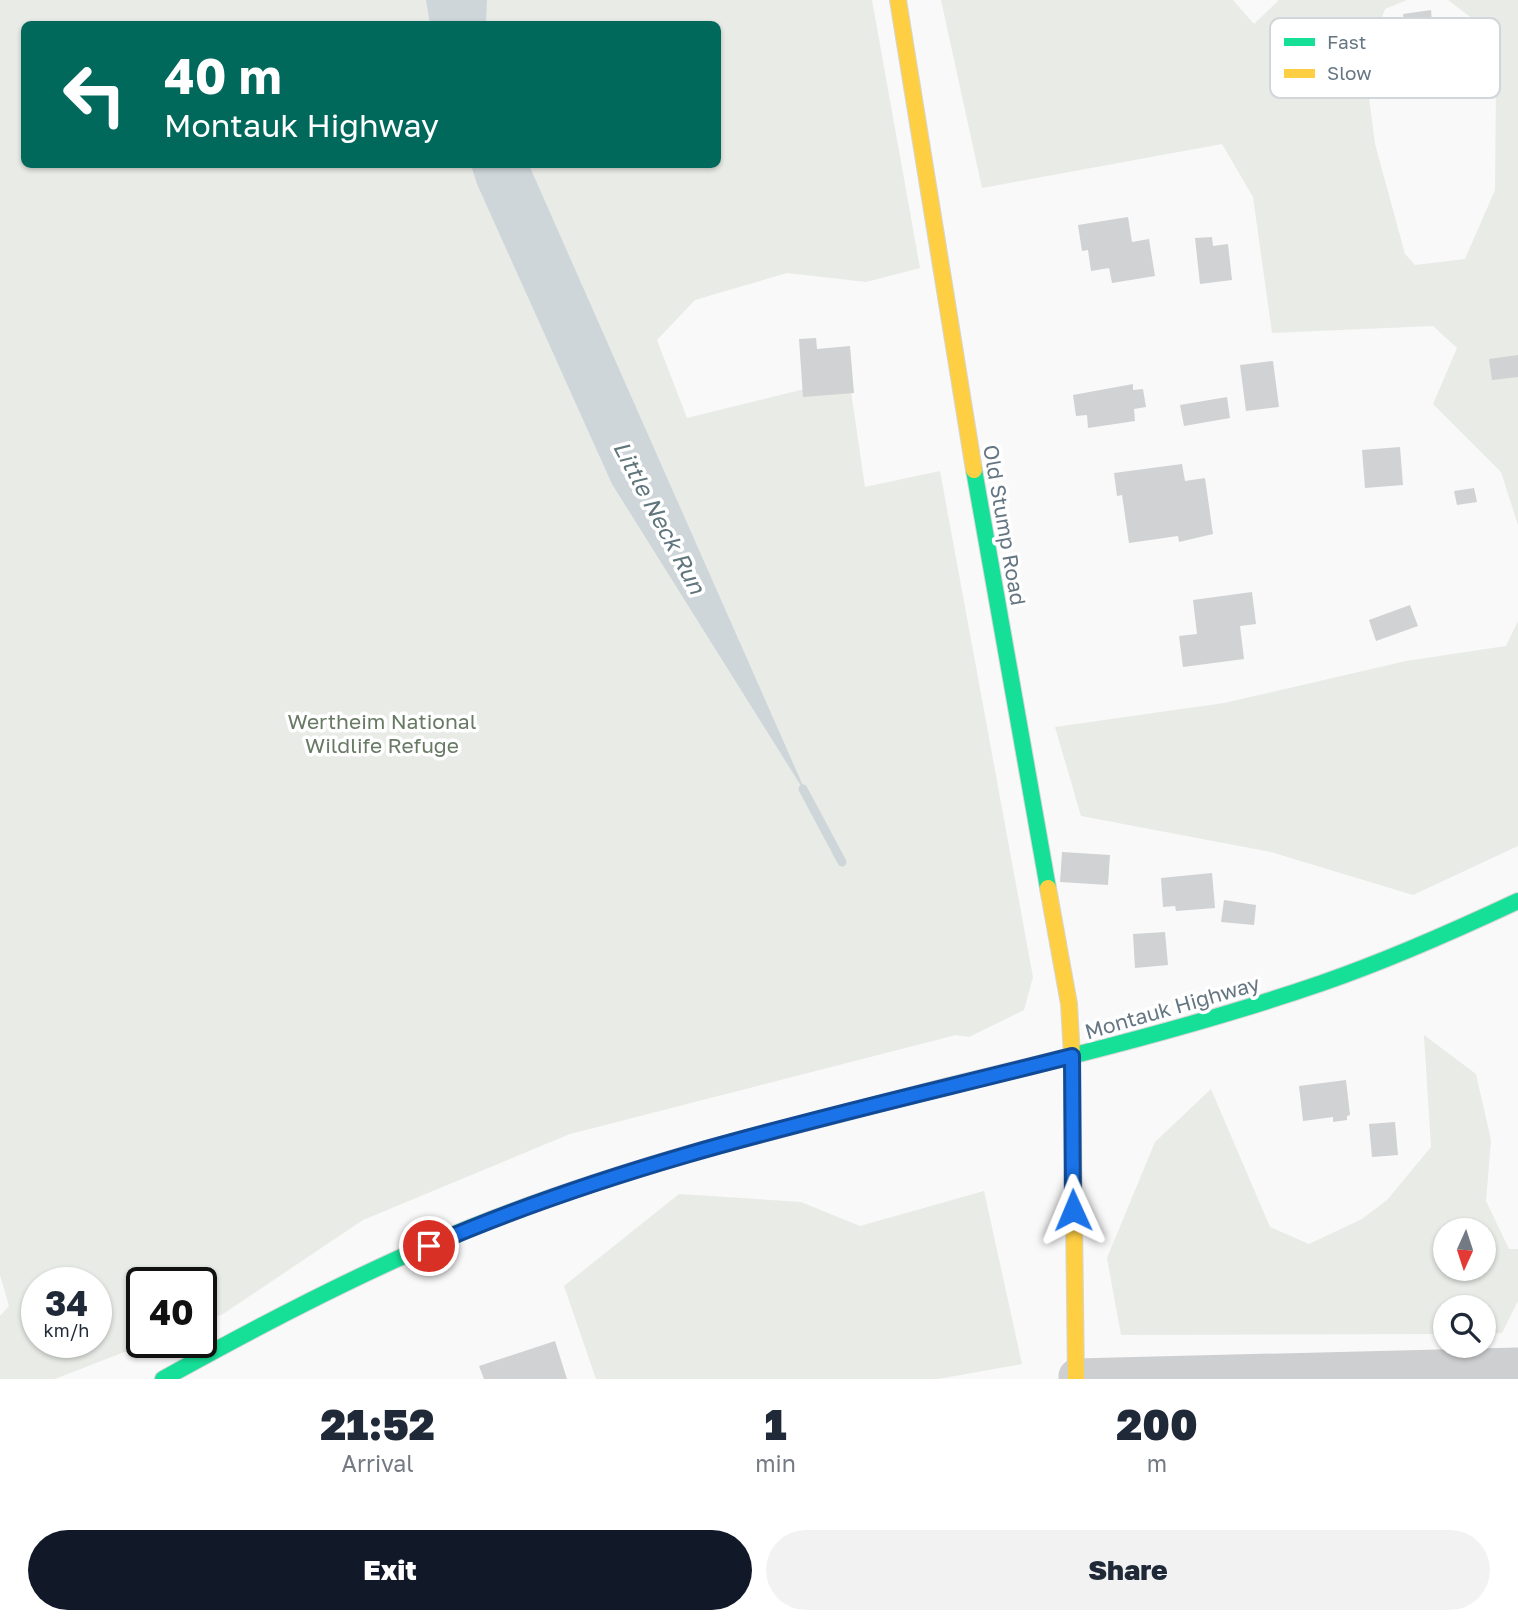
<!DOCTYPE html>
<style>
:root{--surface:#fff;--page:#f2f2f3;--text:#1f2937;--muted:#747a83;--accent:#111827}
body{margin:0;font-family:"Golos Text",sans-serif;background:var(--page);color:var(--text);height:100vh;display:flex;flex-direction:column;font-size:26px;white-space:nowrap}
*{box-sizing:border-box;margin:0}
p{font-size:23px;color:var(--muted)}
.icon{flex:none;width:38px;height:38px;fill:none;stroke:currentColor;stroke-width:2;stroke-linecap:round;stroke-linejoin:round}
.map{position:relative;height:1379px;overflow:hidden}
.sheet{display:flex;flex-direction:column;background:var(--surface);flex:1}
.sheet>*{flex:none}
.guide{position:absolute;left:21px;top:21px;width:700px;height:147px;border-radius:10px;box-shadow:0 2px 5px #0004;background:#00695c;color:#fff;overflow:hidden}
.needle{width:46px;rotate:183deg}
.controls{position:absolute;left:1433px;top:1218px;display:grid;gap:14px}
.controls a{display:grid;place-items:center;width:63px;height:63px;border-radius:50%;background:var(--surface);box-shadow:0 2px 5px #0004;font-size:35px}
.speed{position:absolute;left:21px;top:1267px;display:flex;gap:14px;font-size:35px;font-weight:700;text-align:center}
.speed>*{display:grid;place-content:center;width:91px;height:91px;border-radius:50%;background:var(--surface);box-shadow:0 2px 5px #0004;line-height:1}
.speed small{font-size:18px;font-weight:400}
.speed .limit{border:4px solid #111;border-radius:10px;background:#fff;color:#111}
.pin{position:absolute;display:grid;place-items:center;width:60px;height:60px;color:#fff;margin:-30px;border:4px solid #fff;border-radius:50%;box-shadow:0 2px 7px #0007}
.me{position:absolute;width:77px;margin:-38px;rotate:359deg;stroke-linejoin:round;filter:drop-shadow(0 0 5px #0008)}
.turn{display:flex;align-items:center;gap:24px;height:147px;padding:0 28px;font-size:32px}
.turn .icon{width:91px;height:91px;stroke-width:2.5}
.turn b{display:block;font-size:49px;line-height:60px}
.eta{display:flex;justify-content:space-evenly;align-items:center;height:119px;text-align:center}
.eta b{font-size:42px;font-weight:800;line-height:49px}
.cta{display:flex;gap:14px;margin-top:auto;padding:14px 28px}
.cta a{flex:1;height:80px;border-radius:42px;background:var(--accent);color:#fff;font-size:28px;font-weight:800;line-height:80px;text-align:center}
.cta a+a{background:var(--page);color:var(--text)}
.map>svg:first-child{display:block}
.green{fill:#e8ebe6;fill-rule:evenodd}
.water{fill:#ced6d9}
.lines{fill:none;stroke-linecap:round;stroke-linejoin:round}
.stream{stroke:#ced6d9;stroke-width:9}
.building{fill:#d0d2d3}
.fast-casing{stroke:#d5d6d7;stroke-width:18}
.slow-casing{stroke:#d5d6d7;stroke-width:18}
.street{stroke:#cecfd0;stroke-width:35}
.fast{stroke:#16e098;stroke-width:16}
.slow{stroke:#ffcf43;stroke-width:16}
.route-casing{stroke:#114b97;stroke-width:18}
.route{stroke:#1a73e8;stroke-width:12}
.labels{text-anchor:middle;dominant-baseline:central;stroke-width:7;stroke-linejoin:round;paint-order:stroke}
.street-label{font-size:21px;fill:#657683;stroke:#fff}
.park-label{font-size:21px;fill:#687a64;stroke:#fff}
.water-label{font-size:23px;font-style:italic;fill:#60757c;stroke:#fff}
.key{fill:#fff;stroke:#d1d6da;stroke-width:2}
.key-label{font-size:19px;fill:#657683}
</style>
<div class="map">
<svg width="1518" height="1379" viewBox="0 0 1518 1379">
<rect width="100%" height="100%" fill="#f9f9f9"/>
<path class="green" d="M0 0H872L920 268 866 282 787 273 695 300 657 340 687 418 849 378 865 487 940 471 1033 977 1024 1010 969 1037 956 1035 570 1134 363 1220 223 1314 201 1323V1283H142V1342H150L55 1379H0V1316L9 1306 0 1275ZM24 24H718V164H24ZM37 1283H96V1342H37Z
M941 0H1233L1254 24 1279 0H1407L1385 9 1365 67 1375 144 1405 254 1415 265 1465 259 1495 190 1496 86 1473 19 1448 0H1518V525L1501 472 1433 404 1457 348 1433 326 1272 333 1253 197 1222 144 982 188Z
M1518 621V846L1413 895 1271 852 1081 816 1055 727 1224 703 1406 661 1506 646Z
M1424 1035 1476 1074 1491 1140 1486 1201 1509 1249H1518V1301L1502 1333 1484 1334V1307H1446L1445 1334 1121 1335 1107 1258 1155 1142 1211 1089 1270 1227 1309 1244 1362 1219 1387 1200 1431 1147ZM1446 1230H1484V1269H1446Z
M984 1191 1022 1364 938 1379H596L564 1286 679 1194 801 1202 860 1226Z"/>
<path class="water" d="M426 0H487L486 24H430Z
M471 165H529L808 797 612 484 477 184Z"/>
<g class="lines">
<path class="stream" d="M803 789 842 862"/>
</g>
<path class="building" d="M1431 10 1433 34 1406 37 1403 14Z
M1128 217 1132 242 1149 239 1155 276 1112 283 1109 268 1091 271 1088 250 1082 251 1078 225Z
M1212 237 1213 246 1228 244 1232 280 1200 284 1195 238Z
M816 338 817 349 850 346 854 393 803 397 799 339Z
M1518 355V377L1492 380 1489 359Z
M1273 361 1279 407 1246 411 1240 365Z
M1133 384V390L1143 389 1146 407 1134 409 1135 421 1088 428 1087 415 1076 416 1073 395Z
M1227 397 1230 418 1184 426 1180 405Z
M1400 447 1403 485 1365 488 1362 450Z
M1182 464 1185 481 1205 478 1213 534 1179 542 1178 536 1129 543 1122 495 1117 496 1114 473Z
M1474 488 1477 502 1457 505 1454 491Z
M1252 592 1256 624 1240 626 1244 659 1183 667 1179 636 1197 634 1193 600Z
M1410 605 1418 626 1376 641 1369 620Z
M1062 852 1110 855 1108 885 1060 882Z
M1212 873 1215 908 1176 911 1175 906 1163 907 1161 878Z
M1224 900 1256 905 1254 925 1221 922Z
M1165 932 1168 965 1135 968 1133 934Z
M1346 1080 1350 1115 1347 1116V1120L1333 1122V1117L1303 1121 1299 1086Z
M1395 1122 1398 1155 1372 1157 1369 1124Z
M555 1341 567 1379H484L479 1366Z"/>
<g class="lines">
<defs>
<path id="fast" d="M974 470 1048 888
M948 1086C1074 1056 1200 1025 1322 983 1389 960 1454 931 1518 901
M163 1379C251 1330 340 1283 433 1243 523 1204 618 1174 713 1147"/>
<path id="slow" d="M898 0 974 470
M1048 888 1069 1004 1072 1056 1076 1379
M713 1147 948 1086"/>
</defs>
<use href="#fast" class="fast-casing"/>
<use href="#slow" class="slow-casing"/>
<path class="street" d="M1076 1376 1518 1365"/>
<use href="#fast" class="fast"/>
<use href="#slow" class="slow"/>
</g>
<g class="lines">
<defs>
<path id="route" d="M429 1246C635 1156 856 1111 1072 1056L1073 1210"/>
</defs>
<use href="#route" class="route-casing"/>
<use href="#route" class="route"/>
</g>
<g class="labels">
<g class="street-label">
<text transform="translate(1005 525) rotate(80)">Old Stump Road</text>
<text transform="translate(1172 1007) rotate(-16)">Montauk Highway</text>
</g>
<g class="park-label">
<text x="382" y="721">Wertheim National<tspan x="382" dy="24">Wildlife Refuge</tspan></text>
</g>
<g class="water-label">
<text transform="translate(660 517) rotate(62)">Little Neck Run</text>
</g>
</g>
<rect x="1270" y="18" width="230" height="80" rx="10" class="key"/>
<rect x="1284" y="38" width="31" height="8" fill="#16e098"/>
<rect x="1284" y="69" width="31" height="9" fill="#ffcf43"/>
<g class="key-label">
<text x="1327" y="49">Fast</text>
<text x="1327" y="80">Slow</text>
</g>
</svg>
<div class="controls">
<a><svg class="needle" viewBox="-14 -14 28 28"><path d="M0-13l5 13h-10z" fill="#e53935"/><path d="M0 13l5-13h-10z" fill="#747a83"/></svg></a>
<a><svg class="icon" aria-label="search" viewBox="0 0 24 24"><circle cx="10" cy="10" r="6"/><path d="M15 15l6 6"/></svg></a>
</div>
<div class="speed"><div>34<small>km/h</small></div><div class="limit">40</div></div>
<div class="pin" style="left:429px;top:1246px;background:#d93025"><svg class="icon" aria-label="arrive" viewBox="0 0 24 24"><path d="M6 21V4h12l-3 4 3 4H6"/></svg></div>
<svg class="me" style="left:1073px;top:1210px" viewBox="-20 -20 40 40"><path d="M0-17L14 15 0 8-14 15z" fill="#1a73e8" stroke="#fff" stroke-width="4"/></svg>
<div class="guide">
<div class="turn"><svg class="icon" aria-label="left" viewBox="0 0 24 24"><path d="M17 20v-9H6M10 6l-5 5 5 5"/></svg><div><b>40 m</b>Montauk Highway</div></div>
</div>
</div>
<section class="sheet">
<div class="eta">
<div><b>21:52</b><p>Arrival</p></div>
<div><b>1</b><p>min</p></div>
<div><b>200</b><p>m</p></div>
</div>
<div class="cta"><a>Exit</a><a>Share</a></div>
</section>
